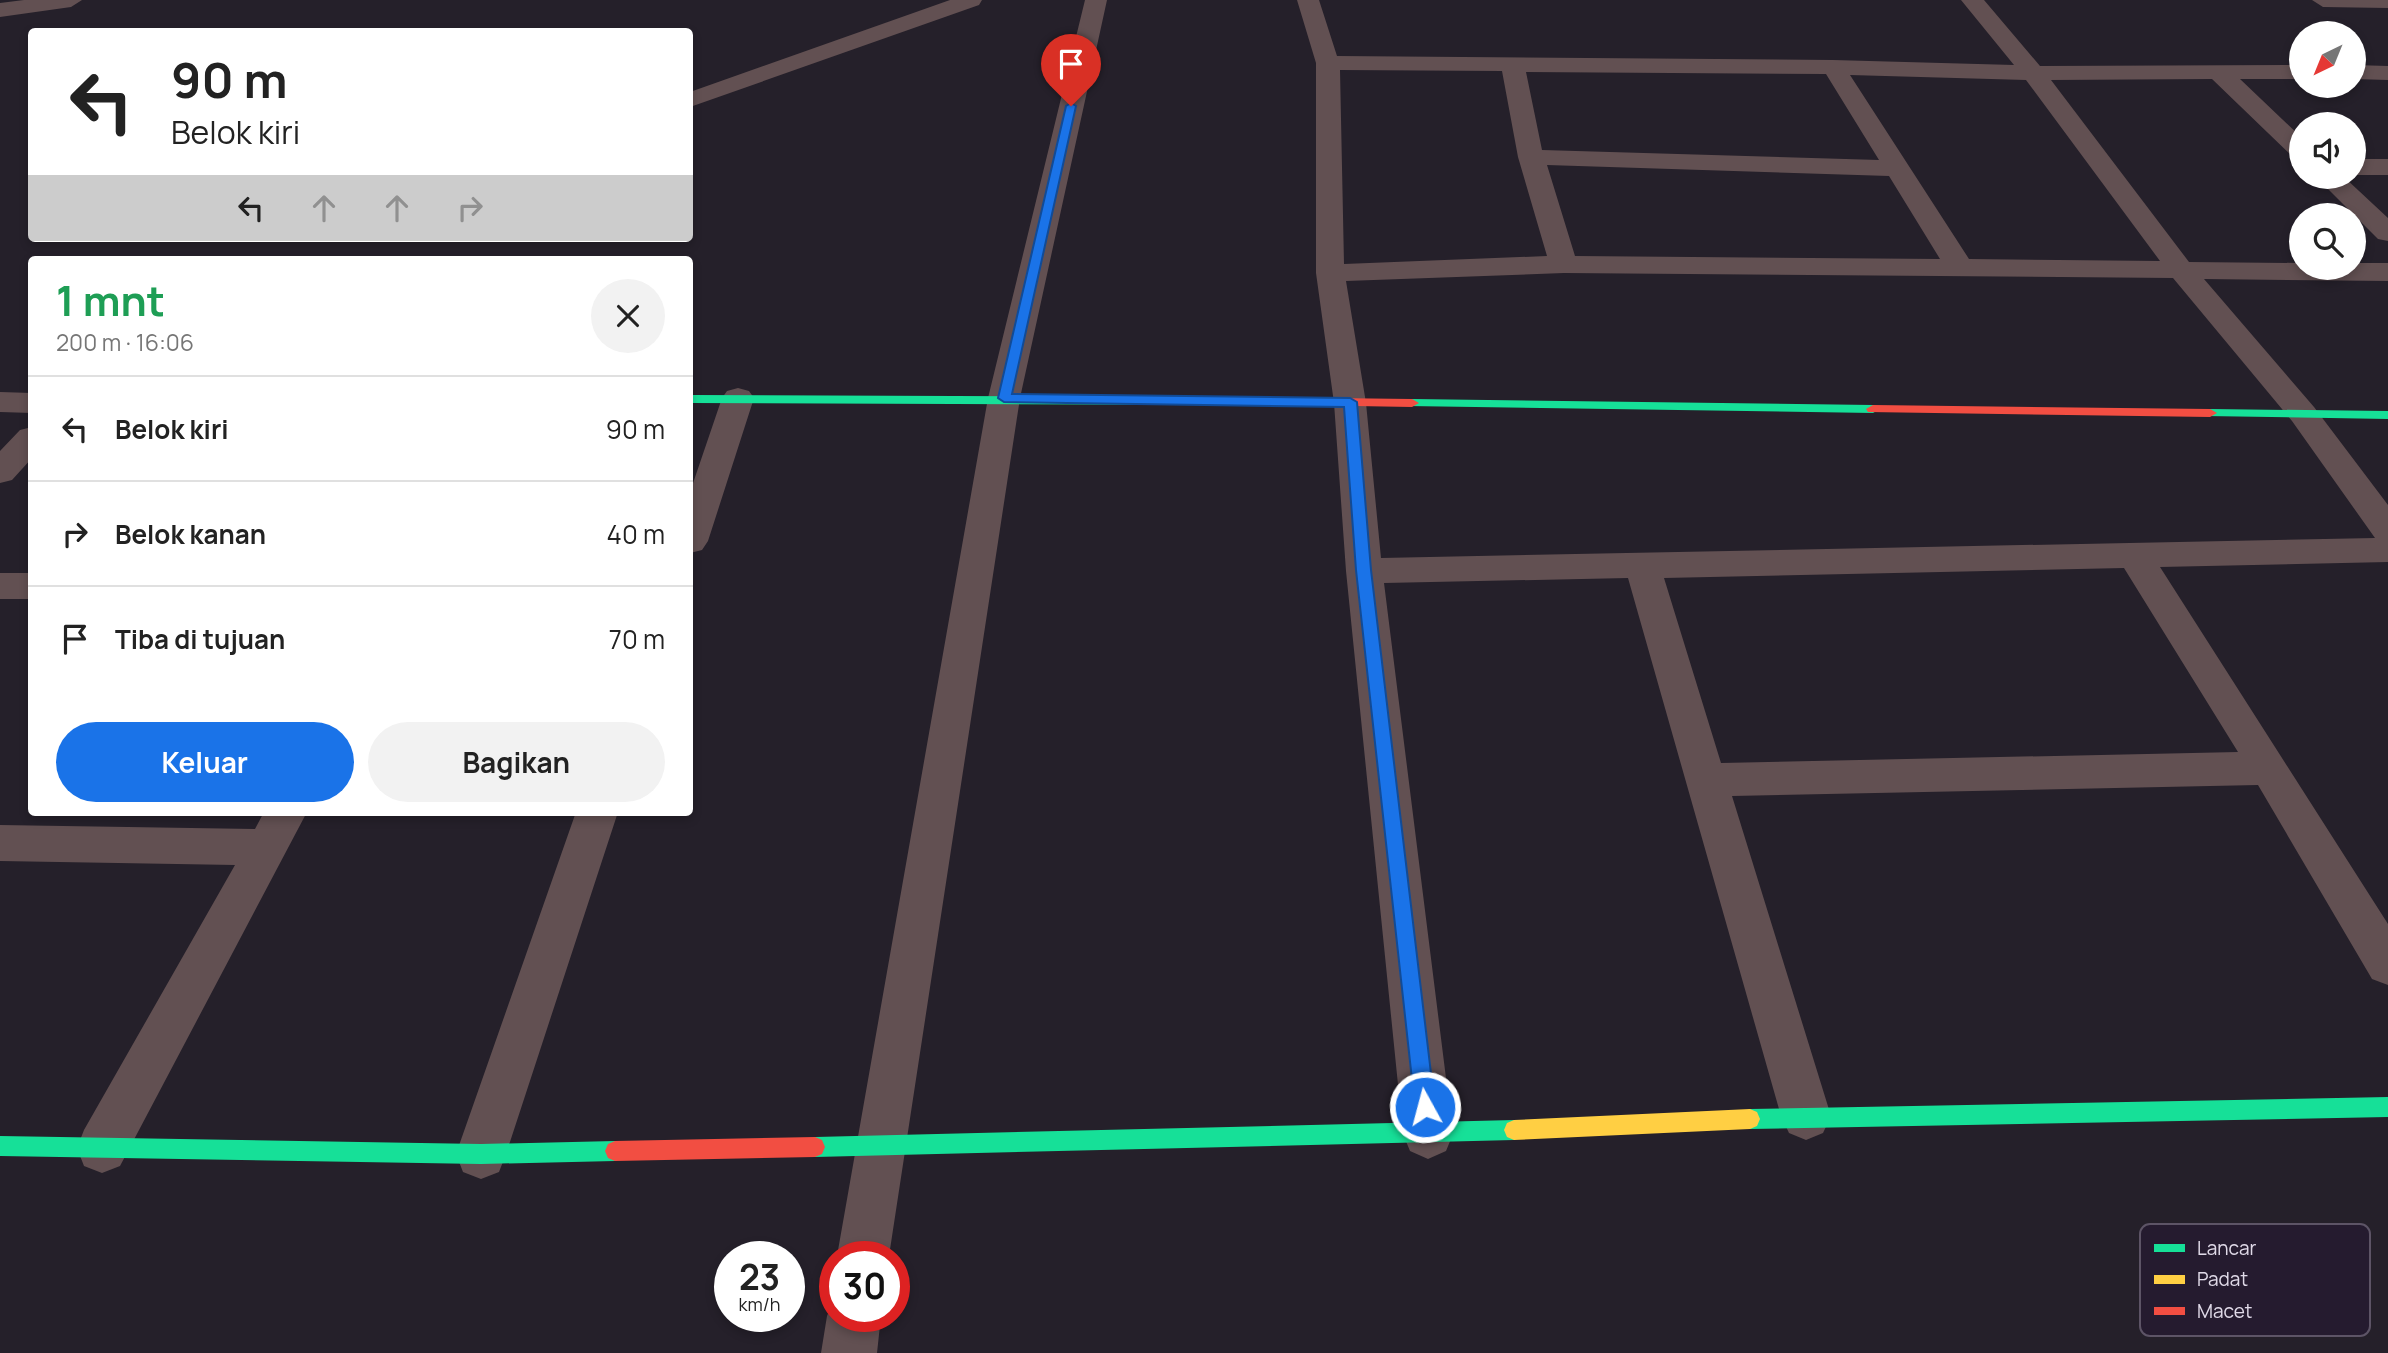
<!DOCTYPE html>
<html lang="id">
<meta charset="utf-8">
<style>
:root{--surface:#fff;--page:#f2f2f2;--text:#222;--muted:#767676;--line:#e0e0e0;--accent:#1a73e8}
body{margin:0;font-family:Manrope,sans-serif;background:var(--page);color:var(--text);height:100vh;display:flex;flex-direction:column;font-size:26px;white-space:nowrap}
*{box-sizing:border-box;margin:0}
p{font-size:23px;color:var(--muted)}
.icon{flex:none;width:38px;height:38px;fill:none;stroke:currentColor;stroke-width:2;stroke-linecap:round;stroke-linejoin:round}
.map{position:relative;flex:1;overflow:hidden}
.side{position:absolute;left:28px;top:256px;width:665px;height:560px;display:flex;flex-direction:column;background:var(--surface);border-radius:7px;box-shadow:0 4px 10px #0003}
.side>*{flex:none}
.top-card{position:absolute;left:28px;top:28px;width:665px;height:214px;border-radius:7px;box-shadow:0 4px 10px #0003;background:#fff;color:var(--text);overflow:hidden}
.needle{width:46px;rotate:223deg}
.controls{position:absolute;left:2289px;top:21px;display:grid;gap:14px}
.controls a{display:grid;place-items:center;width:77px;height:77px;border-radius:50%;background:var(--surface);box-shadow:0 4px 10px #0003;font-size:35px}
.speed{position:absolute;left:714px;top:1241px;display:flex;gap:14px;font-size:35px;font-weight:700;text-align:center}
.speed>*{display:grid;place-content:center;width:91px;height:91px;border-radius:50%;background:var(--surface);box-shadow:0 4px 10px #0003;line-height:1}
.speed small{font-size:18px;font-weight:400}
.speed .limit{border:10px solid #d22;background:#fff;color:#111}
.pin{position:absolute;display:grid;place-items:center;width:60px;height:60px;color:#fff;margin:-72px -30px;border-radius:50% 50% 50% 0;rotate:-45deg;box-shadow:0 0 7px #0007}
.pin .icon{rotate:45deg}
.me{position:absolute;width:77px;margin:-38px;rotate:353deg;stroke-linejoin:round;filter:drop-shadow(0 0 5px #0008)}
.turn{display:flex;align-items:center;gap:24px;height:147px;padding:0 28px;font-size:32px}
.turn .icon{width:91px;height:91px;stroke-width:2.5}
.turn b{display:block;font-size:49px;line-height:60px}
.lanes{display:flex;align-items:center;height:66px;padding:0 28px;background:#0003;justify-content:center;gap:35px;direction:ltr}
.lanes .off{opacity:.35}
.round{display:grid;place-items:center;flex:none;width:74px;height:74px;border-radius:37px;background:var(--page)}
.summary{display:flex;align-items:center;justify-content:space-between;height:119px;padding:0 28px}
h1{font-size:42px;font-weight:700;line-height:52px;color:#1e9e55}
.primary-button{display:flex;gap:14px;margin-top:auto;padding:14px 28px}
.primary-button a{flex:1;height:80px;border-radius:42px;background:var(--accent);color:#fff;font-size:28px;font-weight:700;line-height:80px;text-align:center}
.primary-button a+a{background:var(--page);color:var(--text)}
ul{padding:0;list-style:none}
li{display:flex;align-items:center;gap:21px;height:105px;padding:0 28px;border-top:2px solid var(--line)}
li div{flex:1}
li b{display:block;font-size:26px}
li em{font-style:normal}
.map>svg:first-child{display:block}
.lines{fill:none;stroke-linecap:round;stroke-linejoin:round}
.street{fill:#625052;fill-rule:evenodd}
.fast{fill:#16e098;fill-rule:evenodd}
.slow{fill:#ffcf43;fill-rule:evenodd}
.jam{fill:#f24e42;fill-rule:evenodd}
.route{fill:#1a73e8;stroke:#114b97;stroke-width:2}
.key{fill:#251b2f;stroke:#5d5466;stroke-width:2}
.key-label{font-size:19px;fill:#e0dae8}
</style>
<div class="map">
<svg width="2388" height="1353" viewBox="0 0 2388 1353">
<rect width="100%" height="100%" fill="#25202a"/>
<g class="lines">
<path class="street" d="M24 0H82L71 7 0 17V3Z
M950 0H982L979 5 690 107V92Z
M1085 0H1107L1020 398 889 1256H837L988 398Z
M1297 0H1319L1337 56 1833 60 2014 65 1961 0H1984L2040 66 2301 65V79H2240L2301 137V159L2292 156 2212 79 2051 80 2189 262 2301 263V268H2354V263H2388V281L2204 279 2314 407 2388 505V562L2160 567 2388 924V985L2372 979 2258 785 1732 796 1831 1116 1823 1133 1806 1140 1789 1133 1781 1116 1628 578 1384 583 1453 1134 1446 1151 1428 1159 1410 1151 1403 1134 1346 571 1334 403 1316 273V63ZM1340 70 1502 71 1518 157 1547 256 1344 264ZM1526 72 1826 74 1879 160 1542 150ZM1850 75 2026 80 2160 261 1969 259ZM1547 165 1889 176 1940 259 1575 256ZM1564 273 2173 278 2292 421 2375 538 1381 558 1366 403 1346 281ZM2124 568 2238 752 1721 763 1664 578Z
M2312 0H2388V8L2323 7Z
M2354 65 2388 66V80L2354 79Z
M2354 159H2388V175H2354Z
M2316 177H2344L2388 218V241L2378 239Z
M738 388 749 391 754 398 708 541 702 550 690 553V492L722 398 727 391Z
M0 392 32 393V413L0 412Z
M32 427V458L12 480 0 483V451L20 430Z
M0 573H32V599H0Z
M264 812H307L120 1166 102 1173 84 1166 77 1148 84 1130 235 865 0 861V825L255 829Z
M576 812H618L506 1154 499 1172 481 1179 463 1172 456 1154Z
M835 1297V1316H881L877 1353H821L827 1316Z"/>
<path class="fast" d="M690 395 1253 397 1259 401 1253 405 690 403Z
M1412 399 1873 405 1880 409 1873 413 1407 406 1405 403Z
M2210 409 2388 411V419L2205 416V410Z
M2388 1097V1117L1750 1129 1743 1126 1740 1119 1743 1112 1750 1109Z
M1514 1120 1521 1123 1524 1130 1521 1137 1514 1140 815 1157 808 1154 805 1147 808 1140 815 1137Z
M0 1136 481 1144 615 1141 622 1144 625 1151 622 1158 615 1161 481 1164 0 1156Z"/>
<path class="slow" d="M1750 1109 1757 1112 1760 1119 1757 1126 1750 1129 1514 1140 1507 1137 1504 1130 1507 1123 1514 1120Z"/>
<path class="jam" d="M1253 397 1412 399 1419 403 1412 407 1248 404V398Z
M1873 405 2210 409 2217 413 2210 417 1868 412 1866 409Z
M815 1137 822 1140 825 1147 822 1154 815 1157 615 1161 608 1158 605 1151 608 1144 615 1141Z"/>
</g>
<path class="route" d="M1071 103 1076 106 1012 394 1350 398 1357 402 1371 570 1435 1107 1432 1114 1425 1117 1418 1114 1415 1107 1356 570 1344 407 1004 402 998 398 1066 106Z"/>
<rect x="2140" y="1224" width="230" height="112" rx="10" class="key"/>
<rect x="2154" y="1244" width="31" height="8" fill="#16e098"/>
<rect x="2154" y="1275" width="31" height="9" fill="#ffcf43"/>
<rect x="2154" y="1307" width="31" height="8" fill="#f24e42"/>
<g class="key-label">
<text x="2197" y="1255">Lancar</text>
<text x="2197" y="1286">Padat</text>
<text x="2197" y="1318">Macet</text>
</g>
</svg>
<div class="controls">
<a><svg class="needle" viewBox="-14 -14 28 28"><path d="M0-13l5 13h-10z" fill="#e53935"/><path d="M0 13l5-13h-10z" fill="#767676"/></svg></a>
<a><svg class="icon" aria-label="sound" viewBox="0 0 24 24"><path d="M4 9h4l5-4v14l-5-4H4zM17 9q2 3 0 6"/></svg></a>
<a><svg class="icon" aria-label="search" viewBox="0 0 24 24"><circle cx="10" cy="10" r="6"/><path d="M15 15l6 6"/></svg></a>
</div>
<div class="speed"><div>23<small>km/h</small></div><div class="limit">30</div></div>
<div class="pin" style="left:1071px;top:106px;background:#d93025"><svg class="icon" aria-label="arrive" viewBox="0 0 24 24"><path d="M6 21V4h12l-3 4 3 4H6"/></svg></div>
<svg class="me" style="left:1425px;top:1107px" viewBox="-20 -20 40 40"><circle r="17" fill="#1a73e8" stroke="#fff" stroke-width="3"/><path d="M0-11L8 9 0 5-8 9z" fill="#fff"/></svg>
<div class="top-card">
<div class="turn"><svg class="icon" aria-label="left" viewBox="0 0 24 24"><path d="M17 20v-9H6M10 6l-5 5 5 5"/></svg><div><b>90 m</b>Belok kiri</div></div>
<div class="lanes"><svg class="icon" aria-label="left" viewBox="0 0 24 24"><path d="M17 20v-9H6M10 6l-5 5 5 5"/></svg><svg class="icon off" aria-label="ahead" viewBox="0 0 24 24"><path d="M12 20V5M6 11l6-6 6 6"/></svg><svg class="icon off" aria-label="ahead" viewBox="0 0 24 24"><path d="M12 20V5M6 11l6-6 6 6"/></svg><svg class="icon off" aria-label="right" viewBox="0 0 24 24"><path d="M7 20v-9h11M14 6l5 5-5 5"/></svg></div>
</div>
<section class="side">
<div class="summary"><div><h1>1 mnt</h1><p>200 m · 16:06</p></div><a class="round"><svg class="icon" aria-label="close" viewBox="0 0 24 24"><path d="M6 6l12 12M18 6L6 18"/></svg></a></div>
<ul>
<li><svg class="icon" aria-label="left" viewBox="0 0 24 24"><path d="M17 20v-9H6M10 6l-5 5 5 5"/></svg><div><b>Belok kiri</b></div><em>90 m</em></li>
<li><svg class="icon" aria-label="right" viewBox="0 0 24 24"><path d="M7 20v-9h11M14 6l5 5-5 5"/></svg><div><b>Belok kanan</b></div><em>40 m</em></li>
<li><svg class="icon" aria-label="arrive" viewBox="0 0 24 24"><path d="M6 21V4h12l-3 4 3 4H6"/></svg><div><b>Tiba di tujuan</b></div><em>70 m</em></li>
</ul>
<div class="primary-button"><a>Keluar</a><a>Bagikan</a></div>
</section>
</div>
